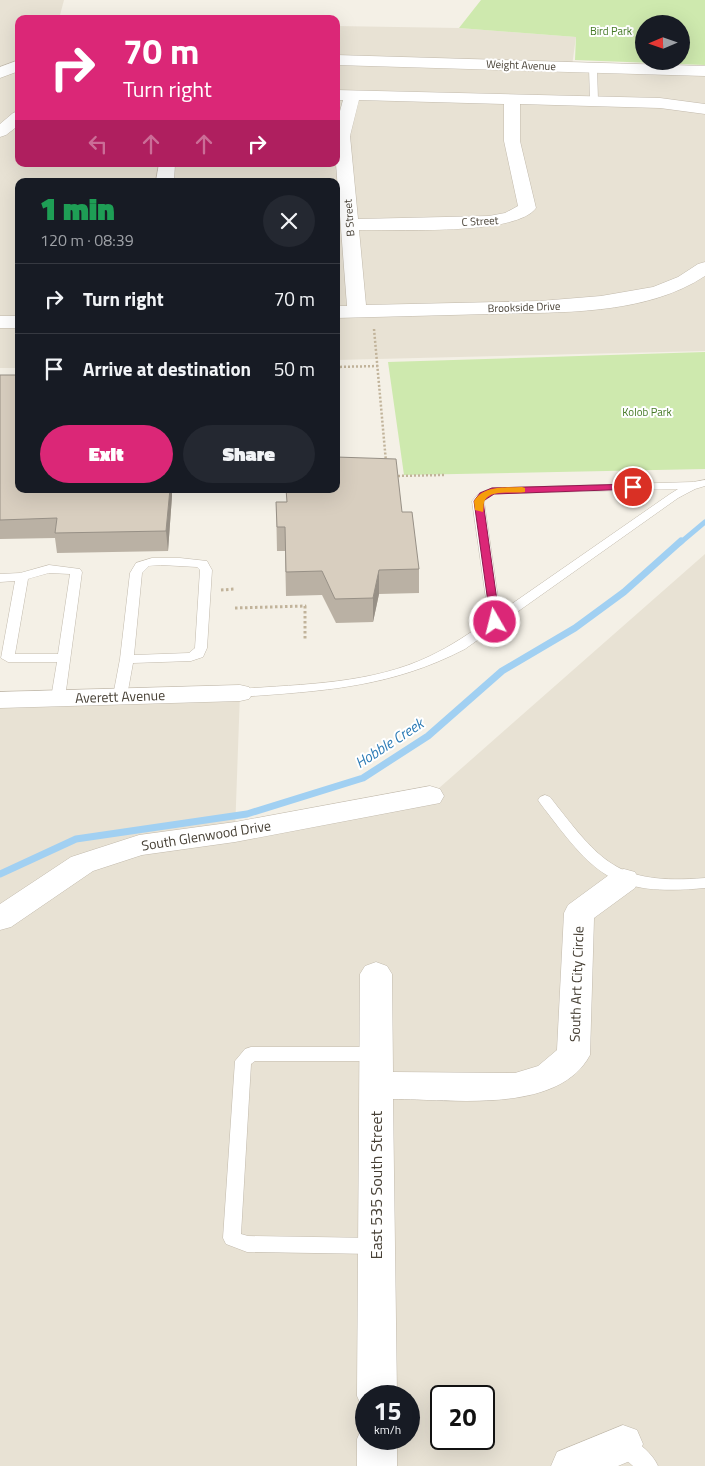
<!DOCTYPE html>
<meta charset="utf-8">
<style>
:root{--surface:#171b24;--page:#242831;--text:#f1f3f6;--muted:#9ea1a6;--line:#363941;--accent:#db2777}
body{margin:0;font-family:"Titillium Web",sans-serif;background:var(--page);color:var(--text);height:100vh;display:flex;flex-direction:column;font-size:19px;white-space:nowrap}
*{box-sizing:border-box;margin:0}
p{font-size:16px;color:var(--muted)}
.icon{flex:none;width:28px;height:28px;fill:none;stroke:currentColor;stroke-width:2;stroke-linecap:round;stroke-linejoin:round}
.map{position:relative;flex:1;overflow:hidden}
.panel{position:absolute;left:15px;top:178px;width:325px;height:315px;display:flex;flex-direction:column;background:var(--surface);border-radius:10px;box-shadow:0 5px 20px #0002}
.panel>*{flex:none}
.hud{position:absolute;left:15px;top:15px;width:325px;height:152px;border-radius:10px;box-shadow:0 5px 20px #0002;background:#db2777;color:#fff;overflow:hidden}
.needle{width:32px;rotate:268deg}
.controls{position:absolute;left:635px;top:15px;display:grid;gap:10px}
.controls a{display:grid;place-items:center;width:55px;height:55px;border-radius:50%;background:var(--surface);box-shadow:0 5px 20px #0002;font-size:25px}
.speed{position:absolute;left:355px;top:1385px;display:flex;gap:10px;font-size:25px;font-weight:700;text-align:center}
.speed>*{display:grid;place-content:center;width:65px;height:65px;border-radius:50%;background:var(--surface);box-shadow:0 5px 20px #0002;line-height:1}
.speed small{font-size:12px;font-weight:400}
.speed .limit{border:2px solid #111;border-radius:8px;background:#fff;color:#111}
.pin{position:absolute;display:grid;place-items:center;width:42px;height:42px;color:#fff;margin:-21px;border:2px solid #fff;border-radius:50%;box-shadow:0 1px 5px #0007}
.me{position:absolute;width:55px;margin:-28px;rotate:352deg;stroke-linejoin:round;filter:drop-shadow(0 0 4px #0008)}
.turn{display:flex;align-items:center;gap:18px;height:105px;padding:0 25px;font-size:22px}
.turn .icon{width:65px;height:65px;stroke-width:2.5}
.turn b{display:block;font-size:35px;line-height:42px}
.lanes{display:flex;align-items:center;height:48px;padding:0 25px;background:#0003;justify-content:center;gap:25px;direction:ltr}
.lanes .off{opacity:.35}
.round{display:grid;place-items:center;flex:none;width:52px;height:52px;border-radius:26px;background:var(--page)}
.overview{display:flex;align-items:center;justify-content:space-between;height:85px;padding:0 25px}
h1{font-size:30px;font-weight:800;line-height:38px;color:#1e9e55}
.cta{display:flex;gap:10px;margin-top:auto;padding:10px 25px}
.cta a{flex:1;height:58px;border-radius:30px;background:var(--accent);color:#fff;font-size:20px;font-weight:800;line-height:58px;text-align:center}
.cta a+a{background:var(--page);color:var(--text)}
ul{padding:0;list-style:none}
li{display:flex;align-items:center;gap:15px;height:70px;padding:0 25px;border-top:1px solid var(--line)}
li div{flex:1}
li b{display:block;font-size:19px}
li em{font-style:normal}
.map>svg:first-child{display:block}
.residential{fill:#e8e2d4;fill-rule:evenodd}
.green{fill:#cee9ae;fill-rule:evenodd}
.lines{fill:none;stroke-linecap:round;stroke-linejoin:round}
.stream-far1{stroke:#a1d0f2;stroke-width:5}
.stream{stroke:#a1d0f2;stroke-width:7}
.service-casing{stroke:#c2baac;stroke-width:1}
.minor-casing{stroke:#c2baac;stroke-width:1}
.path-far1{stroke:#c1b39a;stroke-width:2.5;stroke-dasharray:2 2;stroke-linecap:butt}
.path{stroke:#c1b39a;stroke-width:3;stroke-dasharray:2.5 2.5;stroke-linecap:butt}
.service{fill:#fff;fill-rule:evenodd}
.minor{fill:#fff;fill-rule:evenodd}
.wall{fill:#bab1a4}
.shaded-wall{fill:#979086}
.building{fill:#d8cebf;stroke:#979086}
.route{fill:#db2777;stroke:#8e194d}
.slow{fill:#f59e0b}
.labels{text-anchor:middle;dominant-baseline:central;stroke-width:4;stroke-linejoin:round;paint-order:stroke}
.far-park-label{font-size:11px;fill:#467a27;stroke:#fff}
.far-street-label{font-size:11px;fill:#474035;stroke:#fff}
.street-label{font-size:14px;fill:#474035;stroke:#fff}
.water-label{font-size:15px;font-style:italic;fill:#2c7bb5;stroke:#fff}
.near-street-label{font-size:16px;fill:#474035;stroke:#fff}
</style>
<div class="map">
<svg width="705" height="1466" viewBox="0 0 705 1466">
<rect width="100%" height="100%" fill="#f4f0e6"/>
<path class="residential" d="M0 0H64L59 19H19V164H336V26L459 28 576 37 572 66 705 71V351L336 360V181H19V368H0Z
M705 554V1466H0V699L240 693 235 832 430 796ZM366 1396H409V1439H366ZM441 1396H484V1439H441Z"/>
<path class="green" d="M481 0H705V65L575 60 576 37 459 28ZM644 24H681V61H644Z
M705 352V469L404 475 388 362Z"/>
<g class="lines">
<path class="stream-far1" d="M680 543 705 522"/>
<path class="stream" d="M0 874 76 839 247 814 363 778 428 736 502 671 575 628 624 592 681 541"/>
<defs>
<path id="service" d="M593 65 597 67 598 101 594 103 590 101 589 67Z
M705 480V486L695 489 678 498 465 649C390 688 322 691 240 697L233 693 240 689C304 684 372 684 430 656 451 646 470 633 489 620L472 501 479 493 492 488 693 482ZM678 489 670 494 500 612 484 501 494 494Z
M152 558H180L207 561 212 570 207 648 203 657 191 661 133 663 127 696 120 700 113 696 120 659 130 573 136 563ZM161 565 197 567 200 570 195 648 189 653 134 655 142 573 149 566Z
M49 565 80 569 82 572 65 698 58 702 51 698 57 662H8L1 658 15 581 0 582V574L20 573ZM49 573 70 574 58 654H15L28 579Z
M545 795 550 797C601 862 616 885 705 878V888C611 897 594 874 540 803L538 800 540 797Z
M251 1047H376L382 1049 384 1054 382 1059 376 1061H255L251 1064 241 1234 248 1236 375 1238 382 1240 384 1246 382 1252 375 1254 247 1252 226 1244 223 1238 235 1061 245 1049Z
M624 1435C637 1440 653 1454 658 1466H633L617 1452 614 1445 617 1438Z"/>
<path id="minor" d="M336 55 705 66V76L336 65Z
M19 60V71L0 78V67Z
M336 90 660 98 705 104V114L660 108 520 104V141L536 208C516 236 395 229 359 230L366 305 540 301 601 296 653 287 678 277 698 264 705 262V276C644 316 559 312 489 314 438 315 387 317 336 318V306H347L336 164V126L343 100H336ZM359 100 504 104V141L518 206 505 213 489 216 358 219 350 136Z
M19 111V125L6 135 0 137V124L13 113Z
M159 164H175L174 181H156Z
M0 316H19V328H0Z
M240 685 249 687 253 693 249 699 240 701 0 708V692Z
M430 786 440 789 444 796 440 803 235 842 142 855 93 871 11 927 0 930V904L71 857 139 835 235 822Z
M624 869 635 872 639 880 635 888 594 918 590 1055C558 1115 451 1099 393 1099L397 1396H366V1410L363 1409 357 1396 360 974 365 966 376 962 387 966 392 974 393 1072 515 1073 538 1066 557 1050 564 913 568 905 613 872Z
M366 1424V1439H397V1466H357V1439L363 1425Z
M623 1425 637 1430 643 1444 637 1458 618 1466H551L557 1452Z"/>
</defs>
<use href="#service" class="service-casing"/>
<use href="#minor" class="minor-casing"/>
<path class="path-far1" d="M374 329 386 462
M336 367 378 366
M394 476 444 475"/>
<path class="path" d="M221 590 235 589
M235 608 305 606V640"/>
<use href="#service" class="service"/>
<use href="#minor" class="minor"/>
</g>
<path class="wall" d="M0 375 19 489 172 496 168 551 57 553 55 538 0 539Z
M276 502H287L402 512 419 569V593L379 594 373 622 336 623 322 595 286 596 285 551H277Z"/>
<path class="shaded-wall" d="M170 489H172V496L168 551 166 531Z
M379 570V594L373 622V598Z"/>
<path class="building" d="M0 375H19V489H170L166 531 55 533 57 518 0 520Z
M336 457 396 459 402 512H412L419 569 379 570 373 598 335 599 322 571 286 572 285 527H277L276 502H287L286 489H336Z"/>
<path class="route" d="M633 484 637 485V489L494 494 483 501 500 622 499 624H491L474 501 480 493 492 488Z"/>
<path class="slow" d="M522 487 525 488V492C515 494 491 489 485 500 483 503 484 508 483 512L475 510 474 501C485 485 504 488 522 487Z"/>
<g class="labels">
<g class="far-park-label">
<text x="611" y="31">Bird Park</text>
<text x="647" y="412">Kolob Park</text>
</g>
<g class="far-street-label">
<text transform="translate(521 65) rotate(2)">Weight Avenue</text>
<text transform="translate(349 218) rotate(-95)">B Street</text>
<text transform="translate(480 221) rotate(-3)">C Street</text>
<text transform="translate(524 307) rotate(-2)">Brookside Drive</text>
</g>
<g class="street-label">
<text transform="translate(120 696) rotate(-2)">Averett Avenue</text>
<text transform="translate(206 835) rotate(-9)">South Glenwood Drive</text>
<text transform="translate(576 984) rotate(-88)">South Art City Circle</text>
</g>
<g class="water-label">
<text transform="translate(389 743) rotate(-33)">Hobble Creek</text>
</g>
<g class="near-street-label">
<text transform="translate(376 1185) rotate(-90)">East 535 South Street</text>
</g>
</g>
</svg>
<div class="controls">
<a><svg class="needle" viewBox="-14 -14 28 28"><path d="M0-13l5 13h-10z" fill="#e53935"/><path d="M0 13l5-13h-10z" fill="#9ea1a6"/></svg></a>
</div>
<div class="speed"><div>15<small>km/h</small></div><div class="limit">20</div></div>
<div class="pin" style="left:633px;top:487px;background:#d93025"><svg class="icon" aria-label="arrive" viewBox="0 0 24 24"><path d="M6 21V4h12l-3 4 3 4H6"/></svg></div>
<svg class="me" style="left:495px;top:622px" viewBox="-20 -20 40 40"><circle r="17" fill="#db2777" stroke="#fff" stroke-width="3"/><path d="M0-11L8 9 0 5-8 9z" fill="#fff"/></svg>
<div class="hud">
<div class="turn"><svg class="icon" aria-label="right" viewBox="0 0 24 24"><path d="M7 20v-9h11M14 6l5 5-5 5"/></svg><div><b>70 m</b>Turn right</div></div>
<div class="lanes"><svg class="icon off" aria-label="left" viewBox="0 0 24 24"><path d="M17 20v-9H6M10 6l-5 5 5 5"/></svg><svg class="icon off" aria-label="ahead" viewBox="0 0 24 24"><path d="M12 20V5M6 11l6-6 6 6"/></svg><svg class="icon off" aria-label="ahead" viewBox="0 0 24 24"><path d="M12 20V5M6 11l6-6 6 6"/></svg><svg class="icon" aria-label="right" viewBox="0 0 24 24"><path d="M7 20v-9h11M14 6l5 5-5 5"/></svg></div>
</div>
<section class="panel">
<div class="overview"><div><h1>1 min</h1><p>120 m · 08:39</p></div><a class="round"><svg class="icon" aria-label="close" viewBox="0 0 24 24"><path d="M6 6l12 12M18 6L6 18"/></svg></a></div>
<ul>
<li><svg class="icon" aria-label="right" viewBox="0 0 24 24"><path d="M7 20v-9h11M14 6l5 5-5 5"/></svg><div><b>Turn right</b></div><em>70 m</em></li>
<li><svg class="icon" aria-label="arrive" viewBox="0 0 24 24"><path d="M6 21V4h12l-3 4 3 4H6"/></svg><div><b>Arrive at destination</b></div><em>50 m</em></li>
</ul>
<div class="cta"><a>Exit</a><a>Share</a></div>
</section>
</div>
